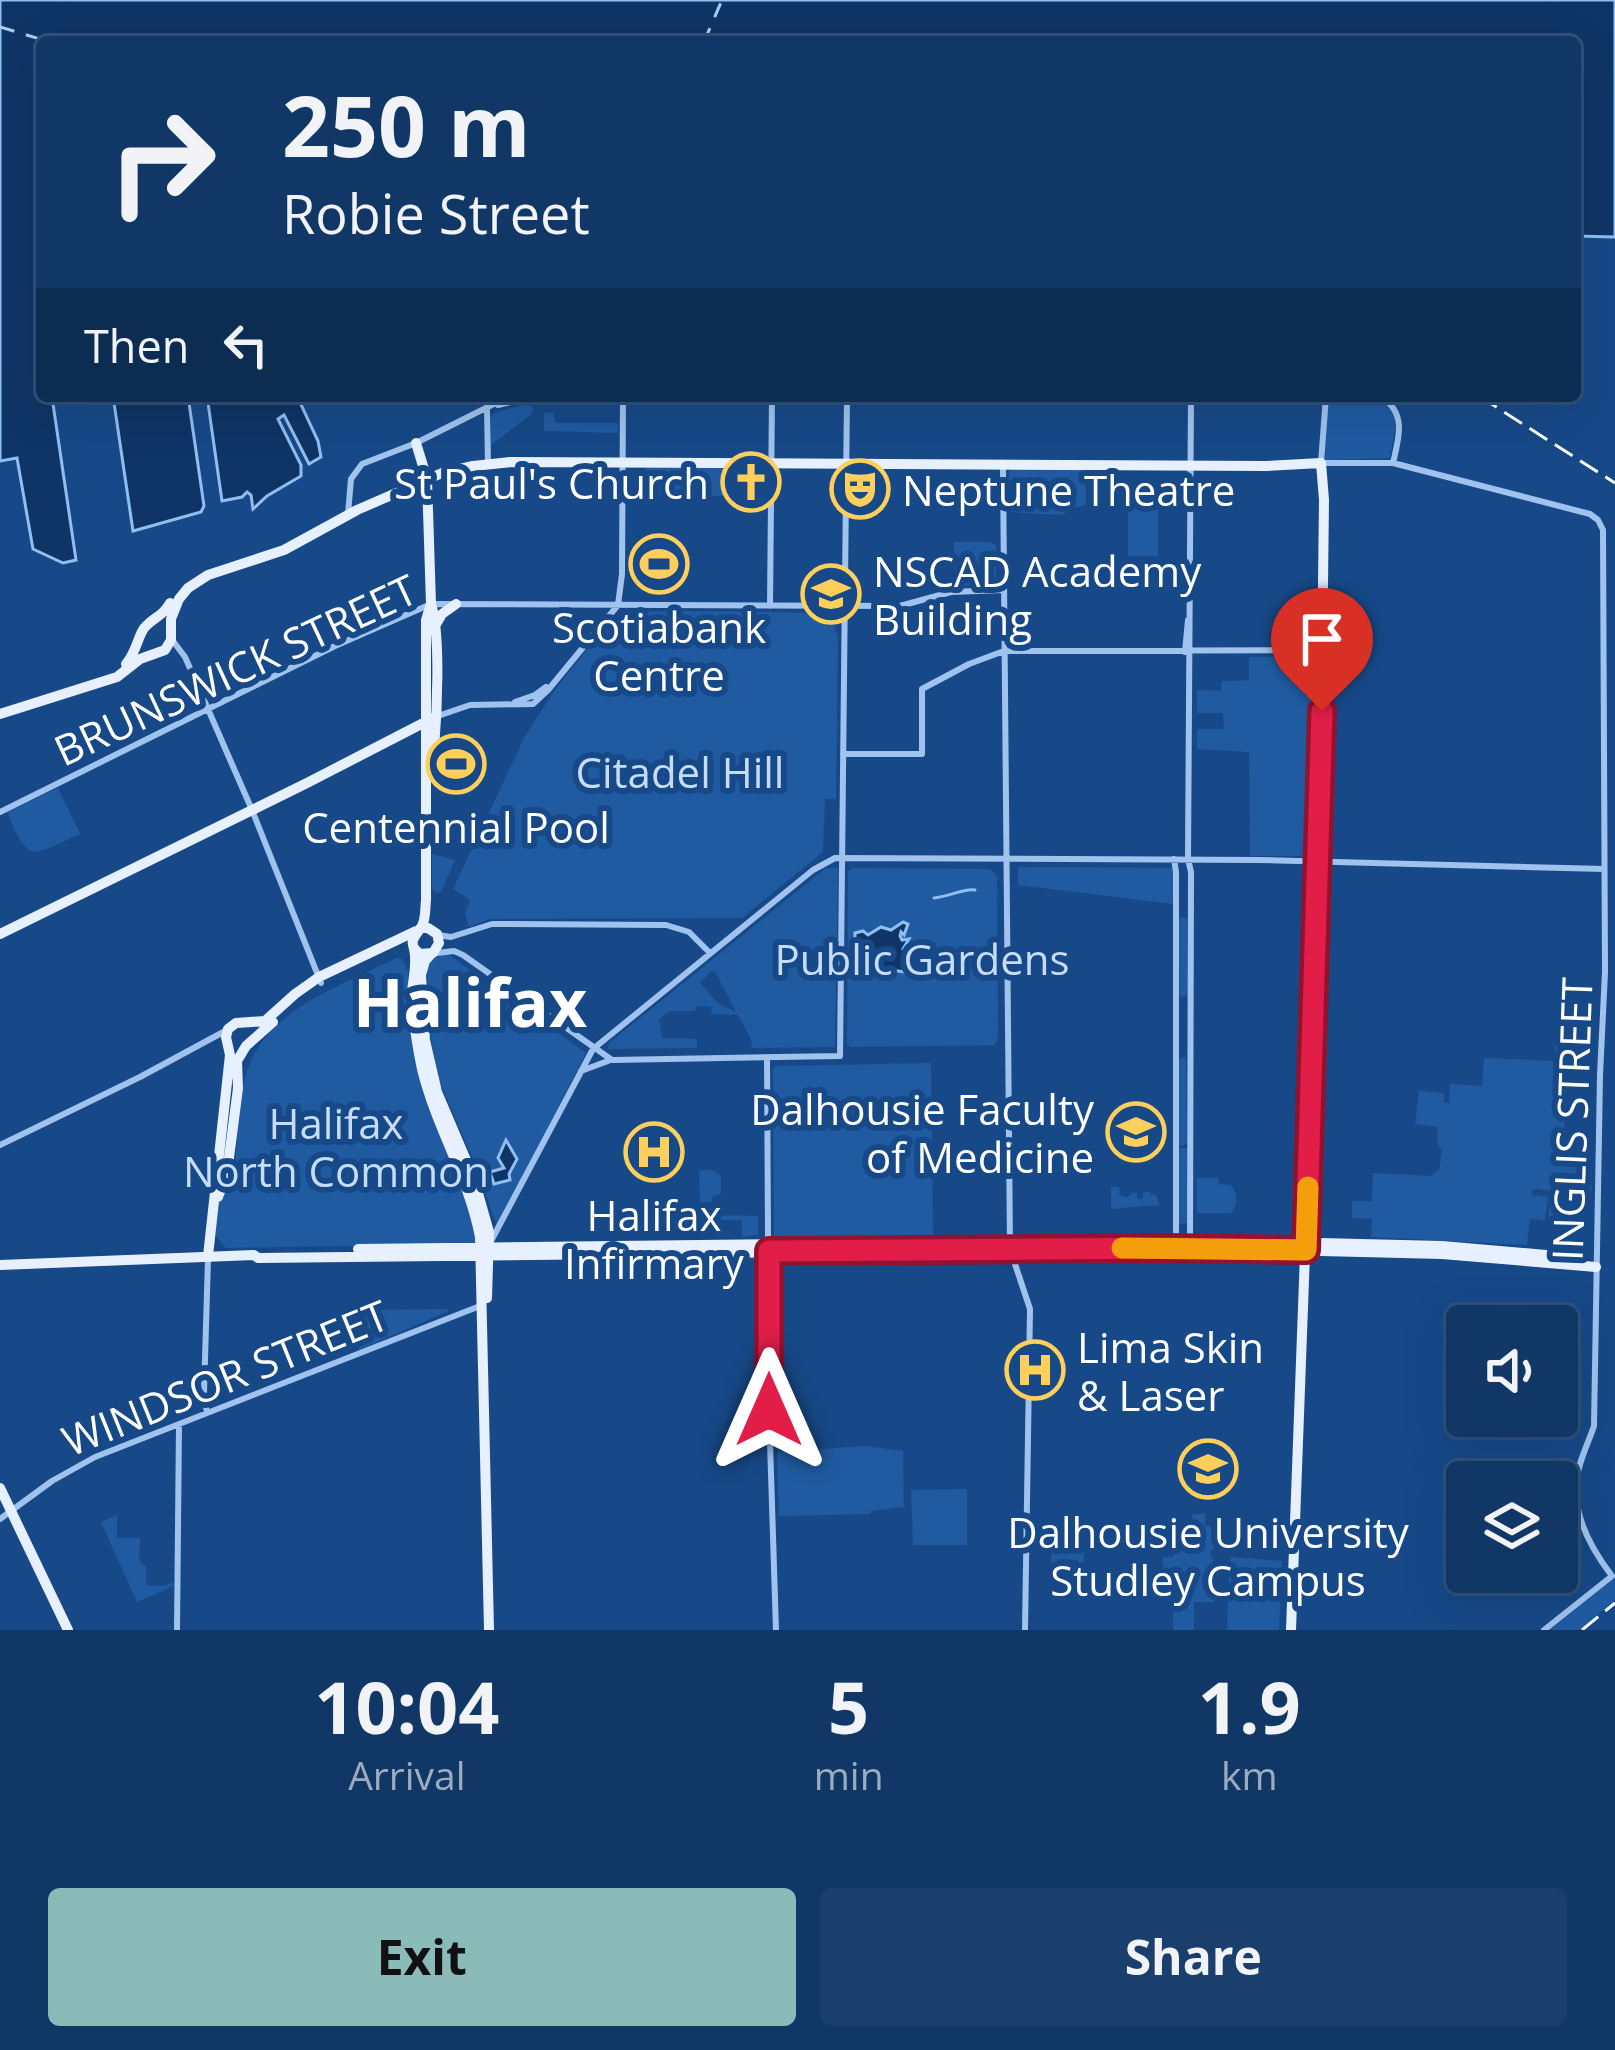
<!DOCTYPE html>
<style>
:root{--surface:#113766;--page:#1a3f6c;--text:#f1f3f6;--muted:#9cacbf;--line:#30517a;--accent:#8bbbb9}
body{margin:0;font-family:"Open Sans",sans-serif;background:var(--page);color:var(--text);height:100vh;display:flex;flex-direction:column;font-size:45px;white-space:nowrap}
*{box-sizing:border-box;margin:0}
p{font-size:39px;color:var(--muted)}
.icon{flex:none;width:66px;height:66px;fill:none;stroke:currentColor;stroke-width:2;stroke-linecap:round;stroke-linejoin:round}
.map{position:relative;height:1630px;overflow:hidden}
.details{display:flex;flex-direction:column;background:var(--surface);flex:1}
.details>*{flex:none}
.top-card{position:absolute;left:36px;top:36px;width:1545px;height:366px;border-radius:12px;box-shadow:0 12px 48px #0002,0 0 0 3px var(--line);background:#113766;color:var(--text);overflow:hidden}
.fabs{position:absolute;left:1446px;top:1305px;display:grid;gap:24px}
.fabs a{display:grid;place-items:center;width:132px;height:132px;border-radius:12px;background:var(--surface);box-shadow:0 12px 48px #0002,0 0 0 3px var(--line);font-size:60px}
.pin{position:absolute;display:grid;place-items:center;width:102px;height:102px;color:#fff;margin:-123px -51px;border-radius:50% 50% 50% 0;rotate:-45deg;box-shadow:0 0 12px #0007}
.pin .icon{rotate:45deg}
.me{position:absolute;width:132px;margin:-66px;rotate:0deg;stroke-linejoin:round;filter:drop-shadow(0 0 9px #0008)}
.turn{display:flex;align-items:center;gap:42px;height:252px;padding:0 48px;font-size:54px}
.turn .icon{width:156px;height:156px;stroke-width:2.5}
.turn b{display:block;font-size:84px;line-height:102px}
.then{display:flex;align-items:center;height:114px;padding:0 48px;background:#0003;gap:24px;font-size:45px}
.eta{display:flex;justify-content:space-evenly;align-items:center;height:204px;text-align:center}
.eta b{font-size:72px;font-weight:700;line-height:84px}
.primary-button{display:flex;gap:24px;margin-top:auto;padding:24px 48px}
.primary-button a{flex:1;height:138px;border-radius:12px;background:var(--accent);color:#111;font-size:48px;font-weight:700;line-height:138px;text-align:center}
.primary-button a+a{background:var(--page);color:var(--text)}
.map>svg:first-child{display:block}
.green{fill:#205ba2;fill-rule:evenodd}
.water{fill:#0f3566;stroke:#91bef0;stroke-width:3}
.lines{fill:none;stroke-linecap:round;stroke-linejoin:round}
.stream{stroke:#91bef0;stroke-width:3}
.ferry{stroke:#abcdf5;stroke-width:3;stroke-dasharray:15 12;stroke-linecap:butt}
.minor{stroke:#9fc3ee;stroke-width:6}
.major{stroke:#e6f0ff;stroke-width:10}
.rail{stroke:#fff;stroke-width:3;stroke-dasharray:21 9;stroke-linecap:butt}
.route-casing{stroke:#92132f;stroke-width:30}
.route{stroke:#e11d48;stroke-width:21}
.slow{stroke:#f59e0b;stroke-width:21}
.labels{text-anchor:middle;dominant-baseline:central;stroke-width:12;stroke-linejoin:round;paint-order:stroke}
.poi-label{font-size:42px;fill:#fff;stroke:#174988}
.street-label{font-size:42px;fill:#fff;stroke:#174988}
.park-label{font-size:42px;fill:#c5ddfa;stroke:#174988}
.town-label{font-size:66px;font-weight:bold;fill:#fff;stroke:#174988}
</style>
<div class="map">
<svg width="1615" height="1630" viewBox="0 0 1615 1630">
<rect width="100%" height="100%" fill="#174988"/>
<path class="green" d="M1327 397 1372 398 1388 404 1396 422 1390 458 1325 460Z
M528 403 534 409 530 415 491 445V417L494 413Z
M544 412 554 413 555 423H618V433L544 431Z
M646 468H766V496H646Z
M1012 469H1086V505C1080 506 1067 511 1062 515L1009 512V471Z
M1128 507H1158V556H1128Z
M954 542H989L996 545V585L954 586Z
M690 611 824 613 832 618 838 638 836 799H825L823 852 742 918 489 919 469 927 465 914 470 900 453 889 525 736 557 687 603 630 620 618 639 612Z
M1249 657H1317L1315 856H1250L1249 752 1197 749V729H1224L1223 713H1197V690L1221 691 1222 681 1249 680Z
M58 788 80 834C31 855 30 867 7 812Z
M432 854 455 860 441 892 437 893 432 889Z
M1018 867 1173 868V904L1018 885Z
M826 868H838L835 1047 752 1048 751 1039 738 1015 711 1014 712 1007 696 1006 695 1011H670L659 1019 662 1038 697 1039V1048L608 1049 609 1043ZM711 971 716 973 736 1012 718 1003 700 983Z
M852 868 990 869 997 876 998 1037 995 1045 850 1047 847 1045 848 872Z
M1184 917 1187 919 1188 996 1180 997 1177 920Z
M448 954 586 1053 497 1226 474 1162 438 1078 429 1027 427 968C430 958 438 956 448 954Z
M396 958 402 959 408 971V997L422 1090 468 1207 476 1241 471 1244 226 1248 215 1235 219 1197 231 1163 235 1166C238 1135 237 1100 247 1071 268 1008 342 986 396 958Z
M1555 1036 1568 1037 1563 1158 1592 1161 1591 1193 1533 1189 1532 1195 1548 1197 1545 1220 1530 1219 1527 1245 1371 1237 1372 1219 1352 1218V1201H1372L1373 1173 1431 1176 1439 1170 1442 1150 1437 1143 1438 1127 1415 1124 1419 1091 1444 1093V1103H1449L1450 1084 1482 1086 1484 1058 1554 1061Z
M1186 1057 1187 1143 1183 1146 1179 1145 1178 1059Z
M931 1063 933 1238 774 1239 773 1070 775 1066Z
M1178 1148H1187V1223L1177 1224Z
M699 1170H712L721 1176V1194L712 1196V1202H703V1215L758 1216V1235L742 1237V1220H701Z
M1197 1178H1218L1219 1184 1231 1185C1238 1195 1238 1204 1231 1213H1197Z
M1111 1187H1119L1120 1196 1127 1198 1132 1193H1137V1199H1143V1192H1150L1151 1195H1156L1159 1205 1111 1209Z
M1550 1194 1562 1195 1561 1203 1574 1204V1229L1548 1227Z
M448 1309V1311L359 1350 358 1310Z
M866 1446 903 1451 904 1507 871 1511 870 1514 779 1516 777 1452Z
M967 1489V1545H913L911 1490Z
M1192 1514H1205V1526H1211V1541L1215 1542V1547L1210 1552 1214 1563V1602H1194V1630H1173V1600L1163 1593V1557H1174V1526H1192Z
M117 1515V1538H140L139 1560 146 1567V1585L164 1586 173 1582V1586L137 1602 101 1522Z
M1052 1541 1076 1544 1077 1541H1084V1562L1078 1564V1560L1059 1559 1058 1563 1051 1562Z
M1230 1557 1282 1561 1279 1630H1227Z
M1615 1577V1600L1579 1630H1550Z"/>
<path class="water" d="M0 0H1615V237L1575 236V42H42V396H55L52 397 76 560 63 563 33 549 17 458 0 461Z
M113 396H188L204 506 201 512 133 531Z
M207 396H297L318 441 321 457 309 464 284 415 278 419 301 465V476L267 496 253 509 251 495 247 492 242 497 222 501Z
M903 922 908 924 904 935 901 932 900 936 902 940 909 939 903 949 906 952 903 956 909 965 905 972 885 969 880 975 862 970 858 977 856 973 861 964 856 960 855 953 861 944 855 940V933L863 931 868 935 881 927 891 930Z
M506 1140 517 1159 509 1174 510 1180 494 1184 490 1172 504 1168 498 1158Z"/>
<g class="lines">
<path class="stream" d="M934 898C948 897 964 888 975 890"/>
<path class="ferry" d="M0 27 50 42
M704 42 722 0"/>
<path class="minor" d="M1326 396 1321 463H1393L1590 514 1598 520 1603 530 1605 972 1600 1075 1594 1426C1588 1444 1577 1465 1576 1484 1574 1517 1592 1550 1612 1576L1544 1630
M1381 396C1407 414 1399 437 1393 463
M498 405 535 396
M487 409 488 464
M1003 467 1010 1249 1030 1309 1025 1630
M348 514 351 479 362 464 416 443 510 396
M618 605 622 574 623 396
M770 606 772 396
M173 641 185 657 194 677 252 810 321 983
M1185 652 1188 620
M515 702 535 695 546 687
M435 717 470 705 533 704 548 690 618 605
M843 754H922V689L969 664 1004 651 1321 650
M0 812 335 646 431 604 900 606 951 592 1003 590
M1174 859 1176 872V1239
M438 935 451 937 492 924 666 925 689 932 710 953
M437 953 454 951 463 955 612 1060 840 1056 847 396
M767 1058 769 1411 776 1630
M581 1071 608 1061
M0 1145 140 1077 227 1030
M1190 1238 1191 872 1188 859 1191 396
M490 1243 593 1049 813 870 835 858 1259 860 1604 869
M207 1413 204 1393 208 1259
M0 1519 52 1481 95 1457 480 1306
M177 1630 179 1425"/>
<path class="major" d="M416 443 427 479 431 604C441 635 437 714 434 749
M435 626 442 614 456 604
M126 664C138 650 138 633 146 626 156 616 163 616 170 603
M0 714 117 677 140 659 165 650 171 640V619L179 599 188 588 208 575 284 550 357 510 442 473 473 466 511 462 1266 466 1321 463 1324 500 1320 836 1317 861V931L1291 1630
M421 928H428L437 934 439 943 433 953 420 954C406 943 415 937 422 926 426 918 425 908 426 900V620L431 604
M0 934 307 783 435 717
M414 949C418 965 412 980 412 996 413 1020 417 1045 422 1069 436 1127 469 1178 480 1237L489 1630
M431 954 425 961 421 975 425 1040 437 1092 474 1179 489 1232 487 1298
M218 1197 227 1173 238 1088 237 1061 246 1046 273 1022
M1126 1241 1198 1240
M1234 1241 1442 1246 1557 1256
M358 1249 784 1244
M208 1256 230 1055 226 1037 228 1029 236 1023 265 1021 295 994 319 977 416 931
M0 1265 254 1255 258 1258 1195 1248 1442 1254 1596 1267
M0 1488 68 1630"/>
<path class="rail" d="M1479 396 1615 483
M1582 1630 1615 1603"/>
</g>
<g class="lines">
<defs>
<path id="route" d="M769 1410V1251L1168 1248 1306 1250 1322 711"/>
</defs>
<use href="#route" class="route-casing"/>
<use href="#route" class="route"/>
<path class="slow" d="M1122 1248 1306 1250 1308 1187"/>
</g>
<defs>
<symbol id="church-ring" viewBox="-11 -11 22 22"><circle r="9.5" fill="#174988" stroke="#ffcf5c" stroke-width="1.5"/><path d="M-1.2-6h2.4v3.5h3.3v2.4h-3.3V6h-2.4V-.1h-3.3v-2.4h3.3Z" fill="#ffcf5c"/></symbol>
<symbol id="theatre-ring" viewBox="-11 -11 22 22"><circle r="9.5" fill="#174988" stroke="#ffcf5c" stroke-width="1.5"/><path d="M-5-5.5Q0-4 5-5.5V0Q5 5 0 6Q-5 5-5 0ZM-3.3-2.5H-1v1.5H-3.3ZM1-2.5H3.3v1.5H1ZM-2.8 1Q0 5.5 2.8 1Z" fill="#ffcf5c"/></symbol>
<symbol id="stadium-ring" viewBox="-11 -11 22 22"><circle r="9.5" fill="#174988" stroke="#ffcf5c" stroke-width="1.5"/><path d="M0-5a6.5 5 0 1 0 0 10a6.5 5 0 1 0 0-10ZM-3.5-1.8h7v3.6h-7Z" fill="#ffcf5c"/></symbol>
<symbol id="university-ring" viewBox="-11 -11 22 22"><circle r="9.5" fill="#174988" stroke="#ffcf5c" stroke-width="1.5"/><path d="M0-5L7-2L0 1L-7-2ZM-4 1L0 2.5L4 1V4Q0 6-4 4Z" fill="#ffcf5c"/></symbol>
<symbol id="hospital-ring" viewBox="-11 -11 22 22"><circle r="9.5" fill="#174988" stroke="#ffcf5c" stroke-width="1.5"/><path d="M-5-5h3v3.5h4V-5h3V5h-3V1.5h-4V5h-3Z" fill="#ffcf5c"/></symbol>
</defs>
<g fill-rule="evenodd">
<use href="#church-ring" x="718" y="449" width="66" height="66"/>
<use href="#theatre-ring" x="827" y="456" width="66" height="66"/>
<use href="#stadium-ring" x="626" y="531" width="66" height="66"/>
<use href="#university-ring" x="798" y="561" width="66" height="66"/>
<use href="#stadium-ring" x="423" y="731" width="66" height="66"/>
<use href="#university-ring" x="1103" y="1099" width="66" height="66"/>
<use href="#hospital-ring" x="621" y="1119" width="66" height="66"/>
<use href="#hospital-ring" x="1002" y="1337" width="66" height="66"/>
<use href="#university-ring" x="1175" y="1436" width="66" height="66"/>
</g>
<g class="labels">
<g class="poi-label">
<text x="709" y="482" text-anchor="end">St Paul's Church</text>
<text x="902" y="489" text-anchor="start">Neptune Theatre</text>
<text x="873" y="570" text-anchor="start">NSCAD Academy<tspan x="873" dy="48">Building</tspan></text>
<text x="659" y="626">Scotiabank<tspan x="659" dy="48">Centre</tspan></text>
<text x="456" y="826">Centennial Pool</text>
<text x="1094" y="1108" text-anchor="end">Dalhousie Faculty<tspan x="1094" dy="48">of Medicine</tspan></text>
<text x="654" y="1214">Halifax<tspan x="654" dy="48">Infirmary</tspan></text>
<text x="1077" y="1346" text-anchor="start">Lima Skin<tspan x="1077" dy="48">&amp; Laser</tspan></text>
<text x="1208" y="1531">Dalhousie University<tspan x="1208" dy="48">Studley Campus</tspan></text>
</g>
<g class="street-label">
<text transform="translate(235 669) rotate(-25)">BRUNSWICK STREET</text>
<text transform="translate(1571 1119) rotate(-88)">INGLIS STREET</text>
<text transform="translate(225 1377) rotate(-22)">WINDSOR STREET</text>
</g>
<g class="park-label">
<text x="680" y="771">Citadel Hill</text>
<text x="922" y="958">Public Gardens</text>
<text x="336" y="1122">Halifax<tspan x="336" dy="48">North Common</tspan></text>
</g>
<g class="town-label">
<text x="470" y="1001">Halifax</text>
</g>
</g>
</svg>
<div class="fabs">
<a><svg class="icon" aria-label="sound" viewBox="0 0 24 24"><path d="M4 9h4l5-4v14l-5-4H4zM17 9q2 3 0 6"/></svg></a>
<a><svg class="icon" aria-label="layers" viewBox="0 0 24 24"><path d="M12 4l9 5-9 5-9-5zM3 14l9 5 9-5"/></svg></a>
</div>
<div class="pin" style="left:1322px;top:711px;background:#d93025"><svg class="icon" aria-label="arrive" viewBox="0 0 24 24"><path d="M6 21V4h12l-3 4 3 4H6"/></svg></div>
<svg class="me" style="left:769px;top:1410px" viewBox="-20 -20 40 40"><path d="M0-17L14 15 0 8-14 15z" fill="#e11d48" stroke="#fff" stroke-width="4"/></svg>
<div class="top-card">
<div class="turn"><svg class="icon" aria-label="right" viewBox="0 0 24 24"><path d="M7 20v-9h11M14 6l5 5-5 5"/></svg><div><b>250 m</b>Robie Street</div></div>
<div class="then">Then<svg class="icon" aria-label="left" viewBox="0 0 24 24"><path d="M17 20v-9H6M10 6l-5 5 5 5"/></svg></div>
</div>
</div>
<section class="details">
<div class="eta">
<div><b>10:04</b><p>Arrival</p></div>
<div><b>5</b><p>min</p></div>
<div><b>1.9</b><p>km</p></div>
</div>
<div class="primary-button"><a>Exit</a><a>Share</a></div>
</section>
